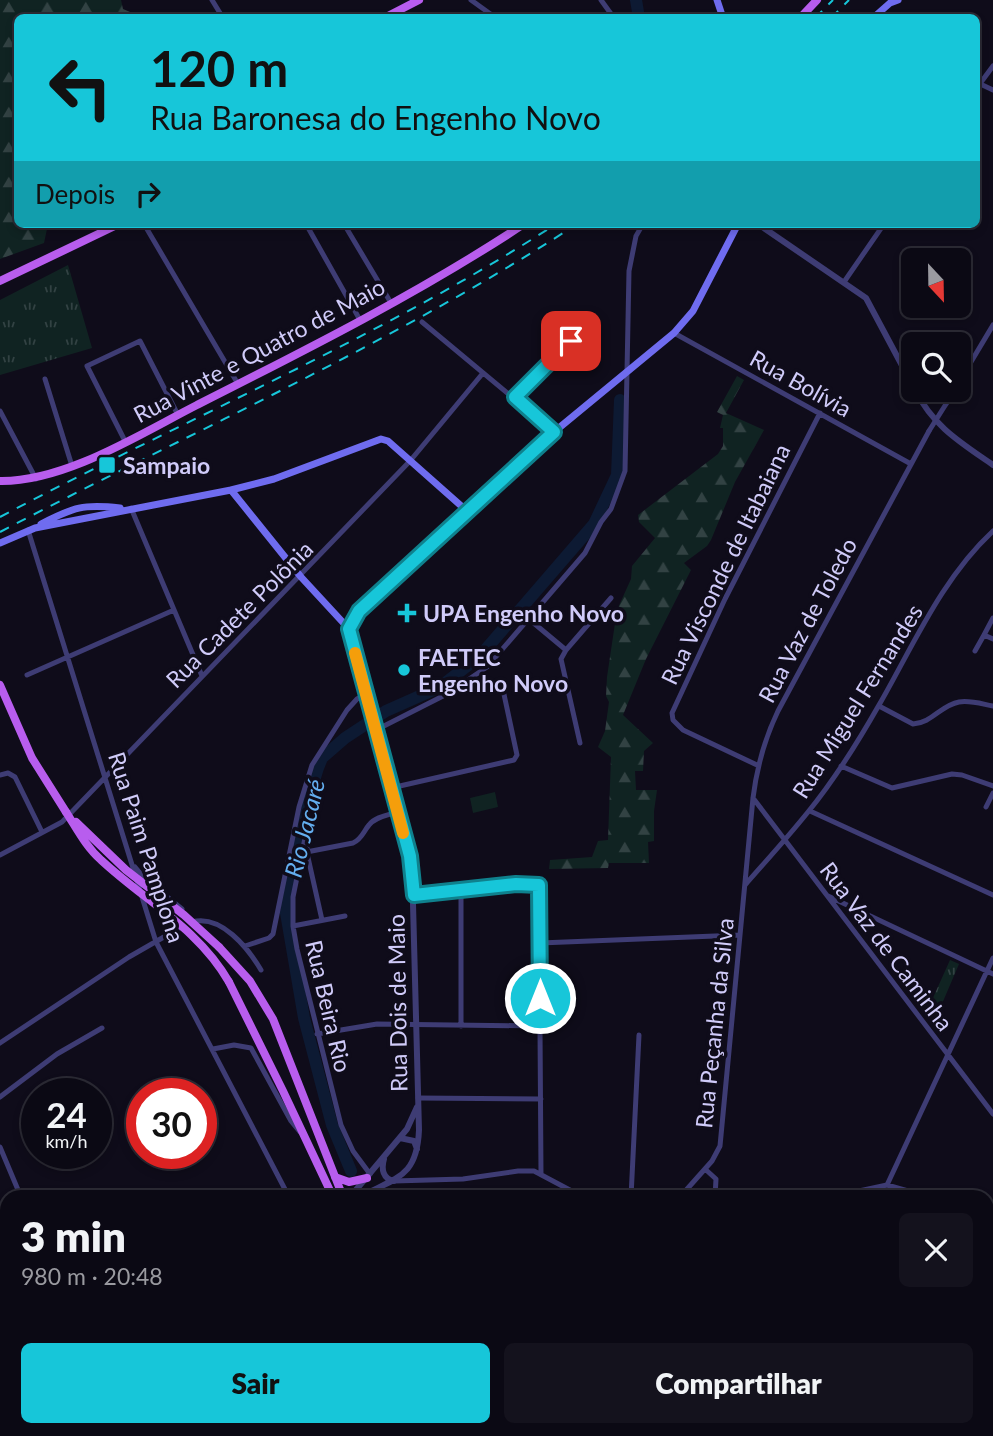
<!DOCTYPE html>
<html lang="pt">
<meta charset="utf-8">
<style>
:root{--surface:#0b0914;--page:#14121d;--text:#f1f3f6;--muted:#9a9aa0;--line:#2b2a34;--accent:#17c6d9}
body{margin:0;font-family:Lato,sans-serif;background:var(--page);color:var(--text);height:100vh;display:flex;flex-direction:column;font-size:26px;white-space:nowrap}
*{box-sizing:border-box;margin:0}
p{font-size:23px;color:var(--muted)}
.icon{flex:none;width:38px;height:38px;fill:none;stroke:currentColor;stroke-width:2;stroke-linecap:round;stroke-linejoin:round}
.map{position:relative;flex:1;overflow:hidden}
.sheet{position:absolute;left:0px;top:1190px;width:994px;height:247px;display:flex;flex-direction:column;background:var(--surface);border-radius:21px 21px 0 0;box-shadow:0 4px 10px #0003,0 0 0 2px var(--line)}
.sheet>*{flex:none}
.banner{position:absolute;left:14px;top:14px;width:966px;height:214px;border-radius:10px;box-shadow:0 4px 10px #0003,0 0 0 2px var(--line);background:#17c6d9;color:#111;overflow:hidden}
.needle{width:46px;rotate:158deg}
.fabs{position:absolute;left:901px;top:248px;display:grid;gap:14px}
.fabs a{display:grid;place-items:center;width:70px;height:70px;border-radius:10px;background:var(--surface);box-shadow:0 4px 10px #0003,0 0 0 2px var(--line);font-size:35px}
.speed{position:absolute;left:21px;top:1078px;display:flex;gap:14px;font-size:35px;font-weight:700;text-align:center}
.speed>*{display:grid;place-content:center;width:91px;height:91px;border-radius:50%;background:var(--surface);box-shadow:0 4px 10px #0003,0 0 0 2px var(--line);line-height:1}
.speed small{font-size:18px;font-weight:400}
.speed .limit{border:10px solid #d22;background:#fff;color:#111}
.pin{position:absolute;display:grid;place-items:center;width:60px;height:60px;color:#fff;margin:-30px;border-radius:14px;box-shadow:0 4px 10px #0006}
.me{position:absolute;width:77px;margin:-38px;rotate:0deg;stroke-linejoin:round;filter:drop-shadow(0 0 5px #0008)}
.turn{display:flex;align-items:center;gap:24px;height:147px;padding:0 21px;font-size:32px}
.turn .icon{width:91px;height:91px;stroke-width:2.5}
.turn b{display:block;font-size:49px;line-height:60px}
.then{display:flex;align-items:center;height:66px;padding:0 21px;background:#0003;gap:14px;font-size:26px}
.round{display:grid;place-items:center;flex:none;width:74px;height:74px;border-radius:10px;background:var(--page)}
.head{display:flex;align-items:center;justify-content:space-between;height:119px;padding:0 21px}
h1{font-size:42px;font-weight:800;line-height:52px}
.cta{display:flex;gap:14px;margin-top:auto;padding:14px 21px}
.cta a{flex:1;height:80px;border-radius:10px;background:var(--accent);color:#111;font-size:28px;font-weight:800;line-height:80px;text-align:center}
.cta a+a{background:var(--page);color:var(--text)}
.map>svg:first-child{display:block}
.grass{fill:url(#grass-tufts)}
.forest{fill:url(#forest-firs)}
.pitch{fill:#102322}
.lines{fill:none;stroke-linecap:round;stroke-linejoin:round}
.river{stroke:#0d1a33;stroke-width:12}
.minor{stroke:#3e3c74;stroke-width:5}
.tertiary{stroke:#3e3c74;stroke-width:6}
.secondary{stroke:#6f6cef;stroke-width:7}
.primary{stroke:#b85dee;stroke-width:8}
.rail{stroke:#17c6d9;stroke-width:2;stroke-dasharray:10 9;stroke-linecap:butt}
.minor-bridge{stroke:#3e3c74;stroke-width:5}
.primary-bridge{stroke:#b85dee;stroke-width:8}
.route-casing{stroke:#0f818d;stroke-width:18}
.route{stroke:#17c6d9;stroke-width:12}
.slow{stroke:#f59e0b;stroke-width:12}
.poi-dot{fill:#17c6d9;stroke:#0f0c1a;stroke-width:2.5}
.labels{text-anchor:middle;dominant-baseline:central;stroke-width:7;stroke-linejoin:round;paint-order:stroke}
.street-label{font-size:23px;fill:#d0cbf9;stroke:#0f0c1a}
.poi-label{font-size:23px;font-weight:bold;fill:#d0cbf9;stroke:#0f0c1a;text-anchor:start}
.water-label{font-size:24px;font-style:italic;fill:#64aeef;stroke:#0f0c1a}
</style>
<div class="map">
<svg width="993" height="1436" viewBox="0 0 993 1436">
<defs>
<pattern id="grass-tufts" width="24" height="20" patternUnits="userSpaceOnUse" patternTransform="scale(1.75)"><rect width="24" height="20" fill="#102322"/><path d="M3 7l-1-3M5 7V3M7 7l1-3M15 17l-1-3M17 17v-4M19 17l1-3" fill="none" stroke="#324243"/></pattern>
<pattern id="forest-firs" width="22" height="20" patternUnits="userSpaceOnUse" patternTransform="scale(1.75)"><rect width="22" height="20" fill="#102322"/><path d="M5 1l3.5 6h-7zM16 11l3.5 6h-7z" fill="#324243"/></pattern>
</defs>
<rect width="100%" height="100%" fill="#0f0c1a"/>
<path class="grass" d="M68 265 92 348 0 375V300Z
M950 960 959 964 938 1013 928 1009Z"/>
<path class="forest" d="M0 0H121L123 9 142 17 18 18V224H48L44 243 0 259Z
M737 376 744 380 726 413 764 430 735 482 711 540 707 546 684 563 691 570 646 659 623 715 653 743 644 751 643 771H635L636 790H657L654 811V841L648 842 649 863H609L608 868 549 869 550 860 592 857 598 841 608 840 611 757 598 747 605 731 609 702 606 696 607 677 617 610 631 579 632 566 655 538 639 522 638 515 718 454 723 446V428H720L723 415 717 412Z"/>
<path class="pitch" d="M495 792 498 807 473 813 470 798Z"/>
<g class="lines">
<path class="river" d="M636 0 639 18
M351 1171 332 1125 304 1018 286 913 290 876 307 803 318 768 322 758 345 738 386 711 440 687 480 656 594 524 617 475 620 400
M855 1430 865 1436
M487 1436H501
M600 1436 606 1430"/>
<path class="minor" d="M212 0 223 18
M471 0 496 18
M601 0 614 18
M976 82 993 90
M976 89 993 66
M976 188 979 190
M144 224 238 384
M306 224 360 320
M344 224 391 303
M844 282 884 224
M422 322 554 432
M674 333 911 464
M45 379 72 466
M959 382 993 325
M515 397 590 323
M946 404 954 390
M0 411 36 479
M125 441 87 366 140 341 178 415
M131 508 202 676
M28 530 156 942 289 1197
M993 618 984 635 993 639
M530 620 566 650
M975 651 984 635
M27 675 174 610
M879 706 913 724C932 723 941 705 959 702 970 700 982 704 993 706
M376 730 447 694 487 667 585 553 601 522 611 509 625 471 629 271 636 236 643 224
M580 743 561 659 566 650 611 598
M757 765 683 730 673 720 672 713 725 599 820 413
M841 766 892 788 952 774 962 775 993 786
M0 775 8 773 15 777 42 832
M391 788 514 760 517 755 502 685
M753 798 993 1114
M986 807 993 793
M810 811 993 895
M305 838 293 897V926L297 949 341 1125 353 1151 370 1174
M305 838 307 840V853L322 920
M0 855 62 822 410 461 483 373
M291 855 353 843C362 839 363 832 369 825 375 817 388 815 397 812
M135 867 145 879 182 909
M745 885C766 861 788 837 808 812 835 779 858 742 879 705 913 646 942 578 993 531
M414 895 516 884 539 885 541 1173
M828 896 993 974
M192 922C221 914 248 948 261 970
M293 926 345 916
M540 943 740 935
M245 946 269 938 273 934 299 807 312 765 347 710 357 699 366 694
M461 1026V891
M317 1034 377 1024 540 1026
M0 1043 129 957 183 926
M213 1049 234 1045 251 1048 291 1121 300 1132
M0 1097 57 1054 102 1028
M418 1098 541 1099
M0 1147 21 1197
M705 1169 716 1179 715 1197
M394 1181 463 1179 518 1171H534L583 1197
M887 1185 993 958
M631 1197 639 1035
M680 1197 712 1161 720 1146 753 798C757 766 764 740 778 711L929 431
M831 1197 887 1185 929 1197
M987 1214 993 1216
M987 1249 993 1250
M0 1358 7 1376
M987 1364 993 1365
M987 1415 993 1416
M22 1430 24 1436
M620 1430 624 1436
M869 1430 878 1436
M703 1436 704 1430
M905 1436 907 1430"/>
<path class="tertiary" d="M758 224 866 298 914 388
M915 390C934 427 960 442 993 465
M349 629 412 866 419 1130C417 1178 396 1177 360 1197
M400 1138 414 1141 417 1149
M384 1159C381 1169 383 1179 394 1181
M350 1197 407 1129 417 1107
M221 1430 223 1436"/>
<path class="secondary" d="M717 0 723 18
M873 18 890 3 898 0
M231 490 301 577 349 629 359 611 554 432 674 333 693 311 738 224
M41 524C74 507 83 504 120 508
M0 543 35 528 231 490 274 479 381 439 388 441 467 511
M0 1388 7 1389"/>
<path class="primary" d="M384 18 419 0
M800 18 817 0
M0 281 119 224
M0 481C65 482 140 434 197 405 308 349 421 292 524 224
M0 685 32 758 66 812
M219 947 250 981 273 1019 343 1197
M229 982 283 1091 333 1197
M335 1177 349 1182 367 1178
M464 1430 468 1436"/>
<path class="rail" d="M815 18 833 0
M831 18 849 0
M0 517C185 419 380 338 556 224
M0 532C193 431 394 343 577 224"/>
<path class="minor-bridge" d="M929 431 946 404"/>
<path class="primary-bridge" d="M66 812C77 829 86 847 101 860 145 901 198 928 229 982
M76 822 126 870 184 915 219 947"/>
</g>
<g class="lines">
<defs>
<path id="route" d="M540 998 539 885 516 884 414 895 410 856 349 629 359 611 554 432 515 397 571 341"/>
</defs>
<use href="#route" class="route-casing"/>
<use href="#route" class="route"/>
<path class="slow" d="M355 653 403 833"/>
</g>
<g class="poi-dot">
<rect x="98" y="456" width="18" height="18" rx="3.5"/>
<path d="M403.5 602.5h7v7h7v7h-7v7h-7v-7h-7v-7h7z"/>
<circle cx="404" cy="670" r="7"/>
</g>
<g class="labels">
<g class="street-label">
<text transform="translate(259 350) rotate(-28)">Rua Vinte e Quatro de Maio</text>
<text transform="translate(801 383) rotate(29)">Rua Bolívia</text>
<text transform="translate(725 564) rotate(-64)">Rua Visconde de Itabaiana</text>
<text transform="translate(239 614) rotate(-45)">Rua Cadete Polônia</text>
<text transform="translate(807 620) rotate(-62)">Rua Vaz de Toledo</text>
<text transform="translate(857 701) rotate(-58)">Rua Miguel Fernandes</text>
<text transform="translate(147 847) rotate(72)">Rua Paim Pamplona</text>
<text transform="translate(887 946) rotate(53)">Rua Vaz de Caminha</text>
<text transform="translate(397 1003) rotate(-91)">Rua Dois de Maio</text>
<text transform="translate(329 1006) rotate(77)">Rua Beira Rio</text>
<text transform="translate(714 1023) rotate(-84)">Rua Peçanha da Silva</text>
</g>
<g class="poi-label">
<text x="123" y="465">Sampaio</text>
<text x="423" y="613">UPA Engenho Novo</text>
<text x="418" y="657">FAETEC<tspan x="418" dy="26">Engenho Novo</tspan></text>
</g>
<g class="water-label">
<text transform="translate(304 828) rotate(-76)">Rio Jacaré</text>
</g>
</g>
</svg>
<div class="fabs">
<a><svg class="needle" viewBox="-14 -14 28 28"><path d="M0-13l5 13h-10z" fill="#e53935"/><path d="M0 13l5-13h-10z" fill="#9a9aa0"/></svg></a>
<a><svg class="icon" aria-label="search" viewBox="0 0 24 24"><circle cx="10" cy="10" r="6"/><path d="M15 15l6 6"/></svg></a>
</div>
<div class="speed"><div>24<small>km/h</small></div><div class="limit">30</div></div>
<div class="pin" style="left:571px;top:341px;background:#d93025"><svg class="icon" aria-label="arrive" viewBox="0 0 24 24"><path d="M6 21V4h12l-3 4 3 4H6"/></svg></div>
<svg class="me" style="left:540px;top:998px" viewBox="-20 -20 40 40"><circle r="17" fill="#17c6d9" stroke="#fff" stroke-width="3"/><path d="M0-11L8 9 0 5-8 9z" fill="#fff"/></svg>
<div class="banner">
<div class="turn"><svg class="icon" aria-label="left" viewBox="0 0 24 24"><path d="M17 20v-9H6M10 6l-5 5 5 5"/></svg><div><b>120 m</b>Rua Baronesa do Engenho Novo</div></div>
<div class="then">Depois<svg class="icon" aria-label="right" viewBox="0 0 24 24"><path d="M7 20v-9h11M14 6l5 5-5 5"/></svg></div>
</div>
<section class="sheet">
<div class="head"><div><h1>3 min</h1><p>980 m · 20:48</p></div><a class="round"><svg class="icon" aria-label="close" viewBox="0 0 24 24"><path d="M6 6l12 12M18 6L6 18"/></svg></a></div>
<div class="cta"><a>Sair</a><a>Compartilhar</a></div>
</section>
</div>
